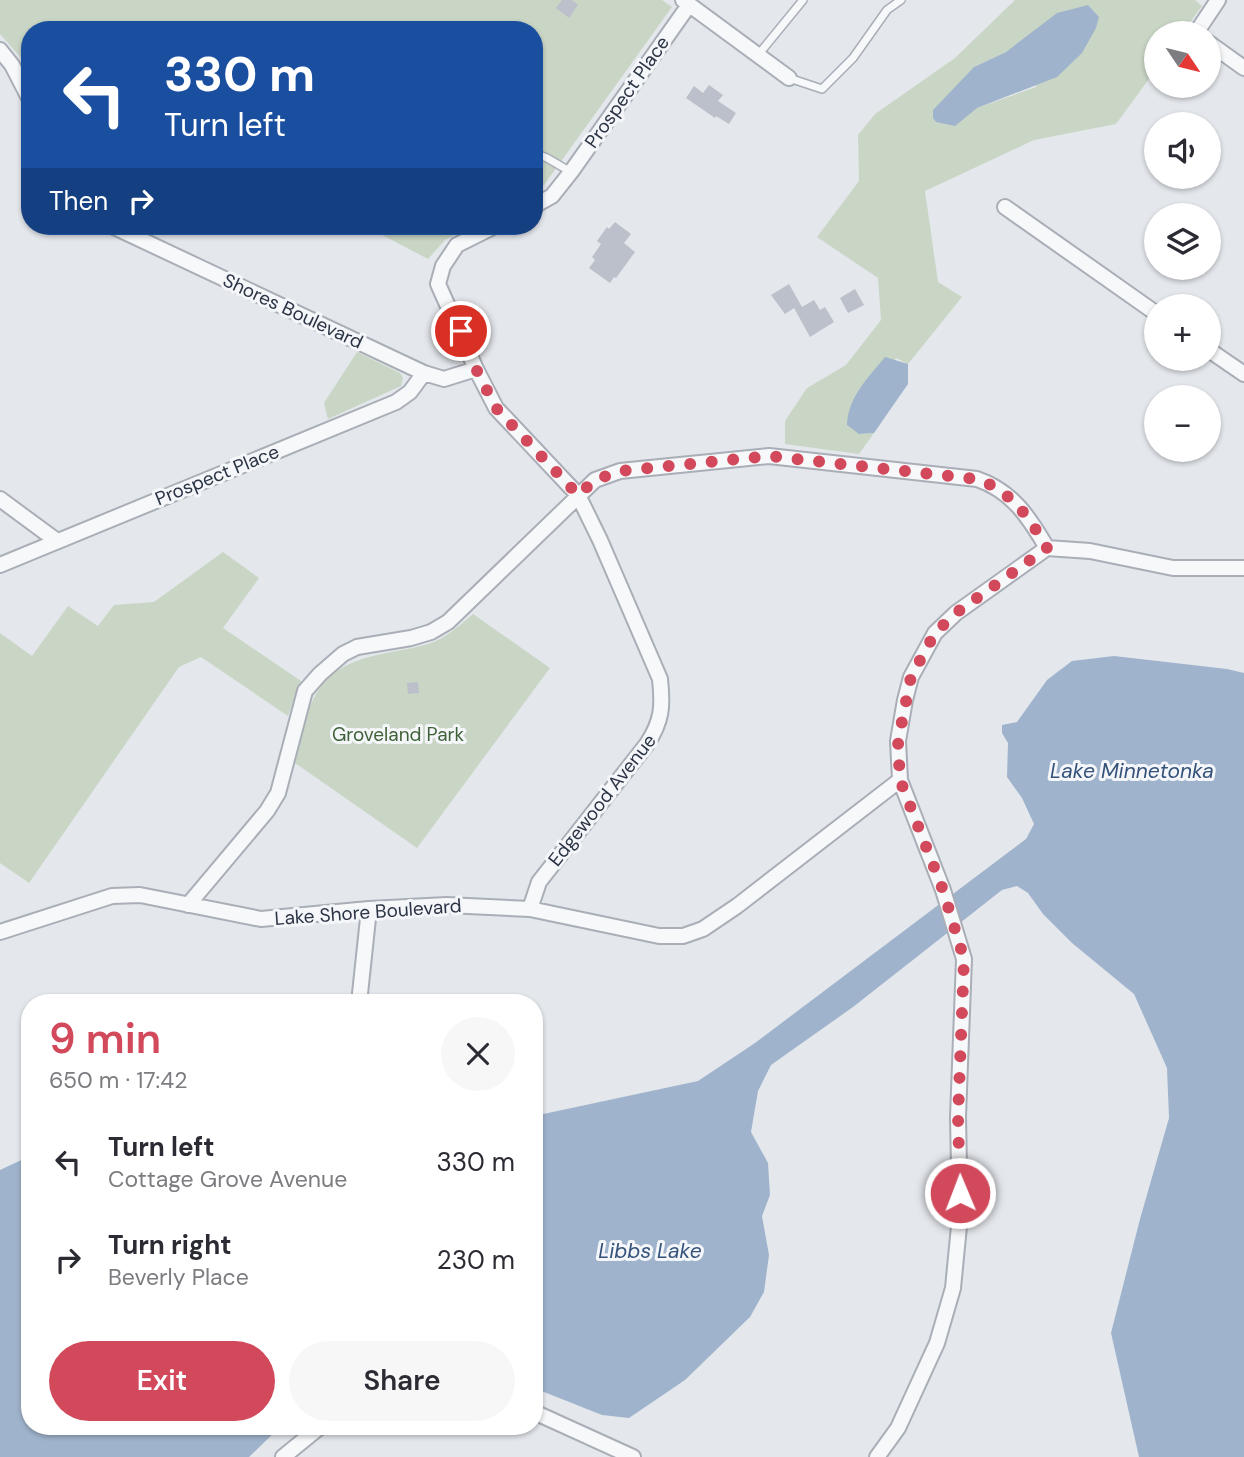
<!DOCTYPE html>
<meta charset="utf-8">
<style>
:root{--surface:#fff;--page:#f7f7f7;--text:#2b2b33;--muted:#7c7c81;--accent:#d1495b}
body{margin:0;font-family:"DM Sans",sans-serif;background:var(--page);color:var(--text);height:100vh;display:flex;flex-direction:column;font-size:26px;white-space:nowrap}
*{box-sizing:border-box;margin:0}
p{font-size:23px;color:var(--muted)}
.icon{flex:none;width:38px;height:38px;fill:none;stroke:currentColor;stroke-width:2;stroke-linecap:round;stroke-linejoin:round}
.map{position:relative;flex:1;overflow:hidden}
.details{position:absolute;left:21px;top:994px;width:522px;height:441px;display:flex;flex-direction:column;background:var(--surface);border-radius:28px;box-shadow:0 2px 5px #0004}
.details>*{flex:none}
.top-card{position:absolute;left:21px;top:21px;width:522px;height:214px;border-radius:28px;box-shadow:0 2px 5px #0004;background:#1a4fa0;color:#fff;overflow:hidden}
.needle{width:46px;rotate:125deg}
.buttons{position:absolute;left:1144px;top:21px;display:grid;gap:14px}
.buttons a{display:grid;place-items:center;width:77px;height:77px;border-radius:50%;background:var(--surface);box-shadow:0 2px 5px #0004;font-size:35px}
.pin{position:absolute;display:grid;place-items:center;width:60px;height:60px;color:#fff;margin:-30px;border:4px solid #fff;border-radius:50%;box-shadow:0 2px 7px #0007}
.me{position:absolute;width:77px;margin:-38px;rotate:359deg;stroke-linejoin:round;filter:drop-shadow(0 0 5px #0008)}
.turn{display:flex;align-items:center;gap:24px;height:147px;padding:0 28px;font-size:32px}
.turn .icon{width:91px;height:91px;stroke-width:2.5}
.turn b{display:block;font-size:49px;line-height:60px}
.then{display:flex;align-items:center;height:66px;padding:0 28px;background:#0003;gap:14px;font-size:26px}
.round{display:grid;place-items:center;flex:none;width:74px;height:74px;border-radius:37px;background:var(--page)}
.headline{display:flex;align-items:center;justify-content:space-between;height:119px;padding:0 28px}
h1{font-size:42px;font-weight:600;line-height:52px;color:var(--accent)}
.primary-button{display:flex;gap:14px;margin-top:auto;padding:14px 28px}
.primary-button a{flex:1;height:80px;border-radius:42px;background:var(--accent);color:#fff;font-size:28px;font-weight:600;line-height:80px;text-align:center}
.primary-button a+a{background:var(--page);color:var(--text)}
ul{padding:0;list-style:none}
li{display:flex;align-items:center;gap:21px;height:98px;padding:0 28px}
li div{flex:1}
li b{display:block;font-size:26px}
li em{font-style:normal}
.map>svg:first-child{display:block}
.green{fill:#c9d6c5;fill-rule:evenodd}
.water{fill:#9fb4cc}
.building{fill:#bbc0ca}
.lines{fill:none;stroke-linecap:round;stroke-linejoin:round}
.lane-casing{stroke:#a9aeb7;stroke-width:10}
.street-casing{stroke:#a9aeb7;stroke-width:18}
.lane{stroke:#f7f8fa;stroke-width:7}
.street{stroke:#f7f8fa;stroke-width:14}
.route{stroke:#d1495b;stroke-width:12;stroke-dasharray:0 21.6}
.labels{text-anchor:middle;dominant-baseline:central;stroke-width:6;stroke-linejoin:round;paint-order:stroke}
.street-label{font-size:19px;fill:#2b3445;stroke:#f4f6f9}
.park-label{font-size:19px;fill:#3f6138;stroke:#f4f6f9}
.water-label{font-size:21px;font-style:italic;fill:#34527a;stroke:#f4f6f9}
</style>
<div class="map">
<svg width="1244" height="1457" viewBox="0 0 1244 1457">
<rect width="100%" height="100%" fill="#e4e7ec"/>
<path class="green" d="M0 0H662L672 7 544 185 534 191V30H30V68L0 34Z
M1015 0H1195L1202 6 1182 33H1157V68L1116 124 1034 140 925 191 938 282 962 297 908 364 896 358 859 434 874 433 859 454 785 444V421L807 388 846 365 881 320 878 278 817 237 859 181 858 135 875 114 955 58ZM1032 34 1036 87 977 108 974 67 1006 52Z
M365 226H470L445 240 428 259Z
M357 352 400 373 403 378 401 386 328 419 324 403Z
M223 552 259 578 223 628 301 681 288 716 201 657 179 667 29 883 0 863V633L32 656 68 606 98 626 114 605 154 602Z
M473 614 550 668 417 848 295 763C301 742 304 715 315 696 340 652 387 656 428 644 445 639 460 625 473 614Z"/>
<path class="water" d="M1088 5 1099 17 1096 28 1082 53 1057 77 977 108 955 126 936 122 933 118V110L974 67 1006 52 1057 13Z
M885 357 908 364V384L874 433 859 434 847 425C848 397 868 378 885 357Z
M1114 656 1227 669 1244 673V1457H1139L1111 1333 1140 1219 1169 1118 1167 1068 1134 994 1072 943 1043 914 1028 893 1017 886 1002 890 853 1007 771 1065 758 1091 751 1132 768 1163 770 1195 762 1216 769 1255 764 1292 750 1317 685 1380 629 1418 602 1415 534 1388V1116L698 1081 755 1043 1026 839 1034 824 1022 798 1007 777 1008 743 1002 733V725L1017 722 1047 680 1072 661Z
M30 1156V1426H281L249 1457H0V1170Z"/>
<path class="building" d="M562 0H572L578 5 569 18 556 8Z
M709 85 723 95 718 101 736 113 729 124 716 116 715 118 686 98 694 86 703 93Z
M615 222 631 234 624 243 635 252 616 278 614 277 610 283 589 268 595 260 592 257 601 244 597 241 607 227 609 229Z
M789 284 802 307 814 300 820 310 825 307 834 322 810 337 794 308 785 314 771 295Z
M855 289 864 305 848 313 840 298Z
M418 682 419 693 408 694 407 683Z"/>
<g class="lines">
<defs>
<path id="lane" d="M758 55 803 0
M789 78 822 89 853 58 887 10 901 0
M534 153 547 158 571 172"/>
<path id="street" d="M683 0 789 78
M1196 33 1218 0
M1209 43 1244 68
M0 50 12 65 30 100
M534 206 552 196 571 172 689 5
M1005 207 1157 314
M112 226 424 373 444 379 476 369
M495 226 457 245 443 266 438 284 476 369 496 408 578 495 600 540 660 679C663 707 662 721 647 744L539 882 530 909
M1209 350 1244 374
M0 499 57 541
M0 565 396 402 410 392 424 373
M188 905 267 811 278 793 305 691 320 674 343 654 357 647 411 638 431 632 448 622 595 480 620 471 769 456 977 479C1012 491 1029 517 1047 548
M0 932 112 896 140 895 261 919 369 909 447 905 530 909 659 936H683L703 929 737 906 900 780
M359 1003 369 909
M534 1412 633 1457
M283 1457 321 1426
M877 1457 898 1428 937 1343 953 1288 960 1216 958 1117 964 959 943 890 900 780 898 741 905 700 911 677 935 633 956 613 1047 548 1090 551 1173 568H1244"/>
</defs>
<use href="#lane" class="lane-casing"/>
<use href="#street" class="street-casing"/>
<use href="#lane" class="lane"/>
<use href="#street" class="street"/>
</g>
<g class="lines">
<path class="route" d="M461 331 476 369 496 408 578 495 595 480 620 471 769 456 977 479C1011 491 1029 517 1047 548L956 613 935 633 911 677 898 741 900 780 943 890 964 959 958 1117 960 1193"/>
</g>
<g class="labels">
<g class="street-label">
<text transform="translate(627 92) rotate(-55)">Prospect Place</text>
<text transform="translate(293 311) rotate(25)">Shores Boulevard</text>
<text transform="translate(217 475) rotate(-22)">Prospect Place</text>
<text transform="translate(602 800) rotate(-52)">Edgewood Avenue</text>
<text transform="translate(368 912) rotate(-4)">Lake Shore Boulevard</text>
</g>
<g class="park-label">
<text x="398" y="734">Groveland Park</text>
</g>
<g class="water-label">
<text x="1132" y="771">Lake Minnetonka</text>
<text x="650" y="1251">Libbs Lake</text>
</g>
</g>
</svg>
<div class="buttons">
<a><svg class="needle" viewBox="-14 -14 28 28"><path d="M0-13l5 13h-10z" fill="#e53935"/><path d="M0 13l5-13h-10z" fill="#7c7c81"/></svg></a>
<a><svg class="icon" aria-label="sound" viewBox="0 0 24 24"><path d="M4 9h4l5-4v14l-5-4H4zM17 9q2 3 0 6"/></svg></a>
<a><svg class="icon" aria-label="layers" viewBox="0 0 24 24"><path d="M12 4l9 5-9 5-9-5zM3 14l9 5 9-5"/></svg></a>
<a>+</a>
<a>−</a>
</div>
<div class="pin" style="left:461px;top:331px;background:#d93025"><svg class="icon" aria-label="arrive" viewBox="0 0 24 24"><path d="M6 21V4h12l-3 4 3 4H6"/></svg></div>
<svg class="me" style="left:960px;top:1193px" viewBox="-20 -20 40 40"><circle r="17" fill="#d1495b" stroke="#fff" stroke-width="3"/><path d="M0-11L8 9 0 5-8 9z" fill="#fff"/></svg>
<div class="top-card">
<div class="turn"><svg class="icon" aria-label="left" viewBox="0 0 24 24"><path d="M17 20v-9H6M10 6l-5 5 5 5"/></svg><div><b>330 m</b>Turn left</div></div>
<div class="then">Then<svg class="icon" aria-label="right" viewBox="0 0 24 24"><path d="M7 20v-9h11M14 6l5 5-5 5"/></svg></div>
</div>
<section class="details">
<div class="headline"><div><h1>9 min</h1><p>650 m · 17:42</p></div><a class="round"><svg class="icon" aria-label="close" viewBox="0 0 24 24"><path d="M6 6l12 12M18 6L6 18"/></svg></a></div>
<ul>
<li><svg class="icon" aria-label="left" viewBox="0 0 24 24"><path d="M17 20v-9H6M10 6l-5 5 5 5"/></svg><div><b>Turn left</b><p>Cottage Grove Avenue</p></div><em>330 m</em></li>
<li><svg class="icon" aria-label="right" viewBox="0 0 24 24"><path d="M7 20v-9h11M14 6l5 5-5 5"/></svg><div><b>Turn right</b><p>Beverly Place</p></div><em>230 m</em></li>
</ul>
<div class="primary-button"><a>Exit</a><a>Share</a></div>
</section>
</div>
